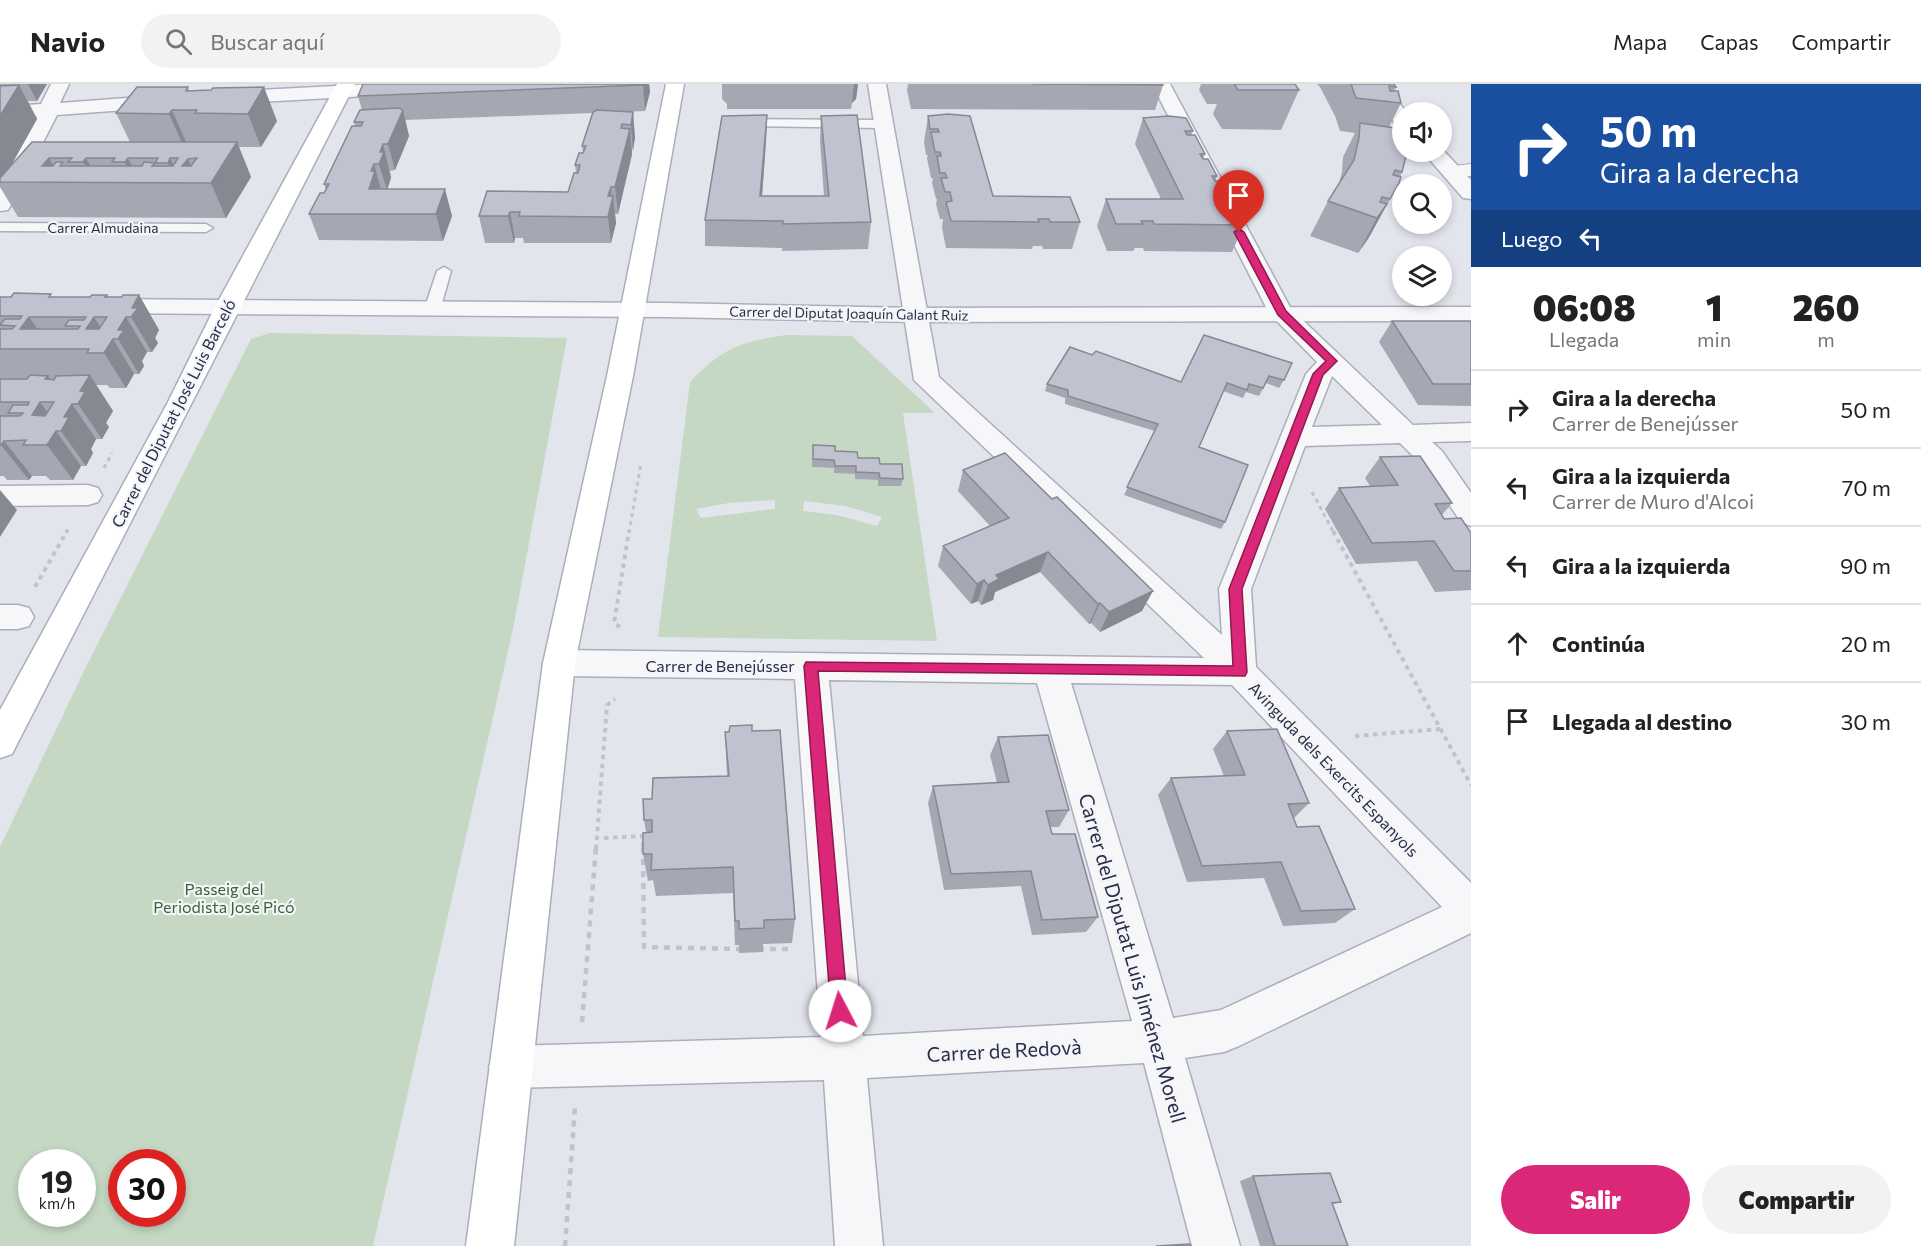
<!DOCTYPE html>
<html lang="es">
<meta charset="utf-8">
<style>
:root{--surface:#fff;--page:#f2f2f2;--text:#222;--muted:#767676;--line:#e0e0e0;--accent:#db2777}
body{margin:0;font-family:Commissioner,sans-serif;background:var(--page);color:var(--text);height:100vh;display:flex;flex-direction:column;font-size:22px;white-space:nowrap}
*{box-sizing:border-box;margin:0}
p{font-size:20px;color:var(--muted)}
.icon{flex:none;width:33px;height:33px;fill:none;stroke:currentColor;stroke-width:2;stroke-linecap:round;stroke-linejoin:round}
.map{position:relative;flex:1;overflow:hidden}
.side{display:flex;flex-direction:column;background:var(--surface);width:450px}
.side>*{flex:none}
.top-card{background:#1a4fa0;color:#fff;overflow:hidden}
.fabs{position:absolute;left:1392px;top:18px;display:grid;gap:12px}
.fabs a{display:grid;place-items:center;width:60px;height:60px;border-radius:50%;background:var(--surface);box-shadow:0 3px 9px #0003;font-size:30px}
.speed{position:absolute;left:18px;top:1065px;display:flex;gap:12px;font-size:30px;font-weight:700;text-align:center}
.speed>*{display:grid;place-content:center;width:78px;height:78px;border-radius:50%;background:var(--surface);box-shadow:0 3px 9px #0003;line-height:1}
.speed small{font-size:15px;font-weight:400}
.speed .limit{border:9px solid #d22;background:#fff;color:#111}
.pin{position:absolute;display:grid;place-items:center;width:51px;height:51px;color:#fff;margin:-62px -26px;border-radius:50% 50% 50% 0;rotate:-45deg;box-shadow:0 0 6px #0007}
.pin .icon{rotate:45deg}
.me{position:absolute;width:66px;margin:-33px;rotate:355deg;stroke-linejoin:round;filter:drop-shadow(0 0 4px #0008)}
.turn{display:flex;align-items:center;gap:21px;height:126px;padding:0 30px;font-size:27px}
.turn .icon{width:78px;height:78px;stroke-width:2.5}
.turn b{display:block;font-size:42px;line-height:51px}
.then{display:flex;align-items:center;height:57px;padding:0 30px;background:#0003;gap:12px;font-size:22px}
.eta{display:flex;justify-content:space-evenly;align-items:center;height:102px;text-align:center}
.eta b{font-size:36px;font-weight:800;line-height:42px}
.primary-button{display:flex;gap:12px;margin-top:auto;padding:12px 30px}
.primary-button a{flex:1;height:69px;border-radius:36px;background:var(--accent);color:#fff;font-size:24px;font-weight:800;line-height:69px;text-align:center}
.primary-button a+a{background:var(--page);color:var(--text)}
ul{padding:0;list-style:none}
li{display:flex;align-items:center;gap:18px;height:78px;padding:0 30px;border-top:2px solid var(--line)}
li div{flex:1}
li b{display:block;font-size:22px}
li em{font-style:normal}
header{display:flex;align-items:center;gap:36px;box-sizing:border-box;height:84px;padding:0 30px;background:var(--surface);border-bottom:2px solid var(--line)}
header strong{font-size:28px}
nav{display:flex;gap:33px;margin-inline-start:auto;font-size:21px}
.search{width:420px;height:54px;background:var(--page);display:flex;align-items:center;gap:15px;box-sizing:border-box;padding:0 21px;border-radius:33px;color:var(--muted);font-size:22px}
main{display:flex;flex:1;min-height:0}
.map>svg:first-child{display:block}
.green{fill:#c4d8c3;fill-rule:evenodd}
.lines{fill:none;stroke-linecap:round;stroke-linejoin:round}
.service-casing{stroke:#abaebb;stroke-width:3}
.pedestrian-casing{stroke:#abaebb;stroke-width:2}
.minor-casing{stroke:#abaebb;stroke-width:3}
.tertiary-casing{stroke:#abaebb;stroke-width:3}
.secondary-casing{stroke:#abaebb;stroke-width:3}
.path-far2{stroke:#c1c2cb;stroke-width:3;stroke-dasharray:4 4;stroke-linecap:butt}
.path-far1{stroke:#c1c2cb;stroke-width:4;stroke-dasharray:4.5 4.5;stroke-linecap:butt}
.path{stroke:#c1c2cb;stroke-width:4.5;stroke-dasharray:6 6;stroke-linecap:butt}
.service{fill:#f7f7fa;fill-rule:evenodd}
.pedestrian{fill:#f7f7fa;fill-rule:evenodd}
.minor{fill:#f7f7fa;fill-rule:evenodd}
.tertiary{fill:#f7f7fa;fill-rule:evenodd}
.secondary{fill:#fff;fill-rule:evenodd}
.wall{fill:#a5a7b3}
.shaded-wall{fill:#868892}
.building{fill:#c0c2d0;stroke:#868892;stroke-width:1.5;fill-rule:evenodd}
.route{fill:#db2777;stroke:#8e194d;stroke-width:1.5}
.labels{text-anchor:middle;dominant-baseline:central;stroke-width:4.5;stroke-linejoin:round;paint-order:stroke}
.far-street-label{font-size:14px;fill:#292d47;stroke:#f3f5f9}
.street-label{font-size:16px;fill:#292d47;stroke:#f3f5f9}
.park-label{font-size:16px;fill:#346536;stroke:#f3f5f9}
.near-street-label{font-size:20px;fill:#292d47;stroke:#f3f5f9}
</style>
<header>
<strong>Navio</strong>
<div class="search"><svg class="icon" aria-label="search" viewBox="0 0 24 24"><circle cx="10" cy="10" r="6"/><path d="M15 15l6 6"/></svg>Buscar aquí</div>
<nav><a>Mapa</a><a>Capas</a><a>Compartir</a></nav>
</header>
<main>
<div class="map">
<svg width="1471" height="1162" viewBox="0 0 1471 1162">
<rect width="100%" height="100%" fill="#e3e5ed"/>
<path class="green" d="M270 249 567 254 513 545 373 1162H0V763L84 587 251 255ZM82 1078V1130H32V1078ZM172 1078V1130H122V1078Z
M786 251 852 252 935 329H903L937 557 658 553 690 298C723 264 739 258 786 251ZM878 382 901 402H879L878 396 856 395 855 390 834 389V384L813 383ZM775 416V425L701 434 696 425 729 419ZM804 417 846 422 882 433 877 442 837 431 803 427Z"/>
<g class="lines">
<defs>
<path id="service" d="M740 35 883 36 889 40 883 44 736 42 734 39Z
M0 139 206 140 213 144 206 148 0 147Z
M444 183 451 187 440 226 432 231 427 229 424 226 437 187Z"/>
<path id="pedestrian" d="M1471 80V92L1444 91 1441 87 1444 83Z"/>
<path id="minor" d="M51 0H69L60 19 167 11 174 13 177 17 174 21 167 23 57 31 11 121 8 126 0 127V101L37 32 0 35V23L41 20Z
M374 0H411L413 4 411 8 404 10 222 20 215 18 212 14 215 10 222 8Z
M868 0H886L939 293 1222 551 1219 505 1306 290 1317 278 1269 229 1152 0H1170L1291 225 1413 341 1471 339V357L1432 358 1442 367 1471 409V442L1461 438 1422 381 1400 359 1305 362 1251 505 1256 583 1471 799V849L1239 962 1224 968 1185 974 1240 1162H1192L1144 979 867 994 883 1162H835L824 996 510 1004 495 998 489 983 495 968 510 962 821 953 795 595 559 592 547 588 543 579 547 570 559 566 1204 574 914 296ZM1332 292 1382 341 1312 343ZM829 596 1037 599 1132 937 863 952ZM1071 599 1232 601 1442 823 1221 926 1173 934Z
M1362 0H1381L1407 28H1402V41L1395 39Z
M1442 65 1471 96V115L1463 114 1423 68H1442Z
M100 215 227 216 236 218 239 223 236 228 227 230 100 229 91 227 88 222 91 217Z
M88 401 98 404 102 411 98 418 88 421 0 422V402Z
M0 521H18L29 524 34 533 29 542 18 545H0Z"/>
<path id="tertiary" d="M227 216 667 219 915 224 1471 223V237L915 238 667 233 227 230 218 228 215 223 218 218Z"/>
<path id="secondary" d="M337 0H355L12 670 0 674V626L167 320 215 223Z
M666 0H684L633 292 575 579 514 1162H466L543 579 607 292Z"/>
</defs>
<use href="#service" class="service-casing"/>
<use href="#pedestrian" class="pedestrian-casing"/>
<use href="#minor" class="minor-casing"/>
<use href="#tertiary" class="tertiary-casing"/>
<use href="#secondary" class="secondary-casing"/>
<path class="path-far2" d="M104 384 112 369
M1312 408 1334 449
M66 449 70 442
M629 449 641 379"/>
<path class="path-far1" d="M1333 447 1471 701
M35 503 67 447
M620 543 614 539 629 447
M1355 652 1441 645
M604 754 643 752V765
M596 765 607 621 615 615"/>
<path class="path" d="M643 763 644 863 742 865
M758 865H793
M582 938 596 763
M565 1162 575 1023"/>
<use href="#service" class="service"/>
<use href="#pedestrian" class="pedestrian"/>
<use href="#minor" class="minor"/>
<use href="#tertiary" class="tertiary"/>
<use href="#secondary" class="secondary"/>
</g>
<path class="wall" d="M0 0H47L37 17H28L37 35 10 83 32 58H130L116 29 188 3 189 7 277 37 261 63H239L251 93 226 134 18 133 0 103Z
M649 0 650 8 645 27 619 28H633L635 54 618 130H615L616 139 611 159H524L523 154H515L514 159H485L479 132 568 108 576 89 575 81 583 69 582 62 593 29 405 36 409 52 395 86 390 87 391 94 387 105 452 132 443 157 319 156 309 130 324 109 326 106 324 100 355 42 354 38 362 26 358 12Z
M722 0H858L856 15 852 19 851 25H727V20L722 15Z
M908 0H1163V1L1155 26 911 25 907 6Z
M1201 0H1295L1299 6 1281 46 1222 45 1213 30 1217 20H1207L1199 6Z
M1317 0H1394L1396 3 1394 7 1401 19 1389 43 1402 45V88L1400 93 1399 99 1371 150 1358 169 1310 152 1328 117 1339 99 1342 88 1343 73 1355 49 1340 47 1335 32 1320 3Z
M767 31 766 57 762 112H824L820 57 821 32 871 138 868 165 782 167V164L705 162V136Z
M928 32 993 112 1080 138 1072 165H1043L1042 162H1033L1032 165 946 164 942 144 943 135H940L936 120 937 115H936L932 99 933 94H931L927 74 928 71H926L924 58Z
M1143 34 1193 47 1191 51 1205 70 1203 75 1217 92 1215 97 1227 111 1225 115 1228 120 1244 141 1232 168 1144 167 1143 164H1135L1133 167H1107L1097 142 1106 115H1161L1135 60Z
M139 211 159 246 155 254 158 259 152 268H147L142 277 144 282 139 290H134L126 304H110L107 301H96L113 327 106 339 109 343 102 355H96L91 365 93 369 86 382H81L73 396H50L46 392H32L29 396H7L4 392H0V213H122Z
M1392 237H1471V322L1418 321 1379 258Z
M1204 251 1284 296 1279 304 1266 299 1259 312 1246 308 1243 314 1223 307 1199 363 1225 438 1221 445 1124 411 1155 347 1065 320V314L1045 307 1047 300 1092 271 1181 298Z
M813 361 880 380 903 395 901 402H878V396L855 395V390L834 389V384L812 383Z
M1380 373 1452 419 1442 431 1444 435 1471 449V506L1435 508 1417 477 1356 480 1325 425 1339 404 1370 402 1365 394Z
M963 386 1142 527 1100 548 1091 539 1089 540 1040 488 995 508 993 516 981 521 978 517 971 520 938 482 943 462 990 442 958 407Z
M752 647 795 835 792 859 763 860V868L739 869V861H735L733 809 656 812 653 796 648 797 643 770 646 748 644 736 652 715 727 692 725 648Z
M1227 647 1309 719 1294 734 1297 743 1355 825 1335 839 1283 842 1264 794 1187 798 1158 711 1171 694 1224 692 1213 665Z
M998 653 1069 726 1059 743H1050L1052 750 1098 833 1086 848 1032 851 1021 802 944 806 928 719 933 702 997 699 990 671Z
M1253 1092 1341 1118 1333 1120 1348 1162H1260L1240 1097Z"/>
<path class="shaded-wall" d="M28 0H47L37 17Z
M643 0H649L650 8 645 27Z
M854 0H858L856 15 852 19Z
M19 1 37 35 2 98H0V32Z
M264 3 277 37 261 63 248 30Z
M172 26 187 60 184 63 169 30Z
M403 26 409 52 395 86 388 60Z
M633 28 635 54 633 67 631 41Z
M767 31 766 57 760 139V112Z
M630 45 632 71 618 130 615 103Z
M237 58 251 93 226 134 211 99Z
M383 60 391 94 387 106 379 80 380 68Z
M49 74 63 98 42 82Z
M86 74 99 98H94L83 78Z
M128 74 140 99H135L125 78Z
M170 74 182 99H177L168 79Z
M188 75 199 99 182 82Z
M374 80 383 113 377 131 369 105 371 87Z
M611 103 612 118 613 112 616 139 611 159 608 133V112Z
M445 105 452 132 443 157 436 130Z
M1387 120 1368 155 1358 169 1377 134Z
M510 128 515 154 514 159 508 132Z
M107 211 123 238 126 233 147 268 142 277 144 282 139 290 118 255V246L105 213Z
M139 211 159 246 155 254 158 259 152 268 131 233 132 224Z
M29 233 51 265 20 245Z
M94 233 110 259 113 255 134 290 126 304 104 269 86 245Z
M90 291 113 327 106 339 109 343 102 355 78 320 80 307Z
M48 292 70 324 72 320 96 355 91 365 93 369 86 382 61 347 67 337 45 295Z
M40 318 61 347H56L81 382 73 396 47 361 32 331Z
M4 357 32 392 29 396 1 361Z
M0 406 17 426 0 453Z
M1048 468 1040 488 995 508 993 516 981 521 988 501 996 491Z
M984 496 978 517 971 520 977 500Z
M1153 507 1142 527 1100 548 1109 528Z
M1100 519 1091 539 1089 540 1098 520Z"/>
<path class="building" d="M363 0H643V1L358 12Z
M1031 0H1163V1Z
M1234 0H1295L1299 6H1238Z
M1351 0H1394L1396 3 1389 2 1390 7H1398L1401 19 1356 14Z
M19 1 0 32V2Z
M137 3H188L186 7 211 6 213 4 264 3 248 30 195 29 197 26H172L169 30 116 29Z
M398 24 403 26 388 60H383L380 68H384L379 80H374L371 87H375L369 105H445L436 130H309L320 109H324L329 100H324L352 42H361L363 38H354L360 26Z
M597 26 633 28 631 41 622 40 621 44 630 45 615 103H611L608 112H613L608 133 519 132 520 128H510L508 132H479L487 107 568 108 574 89H578L580 81H575L579 69H583L586 62H582L593 28Z
M948 30 970 32 993 112 1070 113 1080 138H1050L1049 135H1038L1039 138 951 137 946 118 952 117 950 108H945L941 94H947L945 89H940L937 72H941L940 68H935L931 48H939L938 45H930L928 32Z
M767 31 760 112H829L821 32 857 31 871 138 783 140V137L705 136 722 32Z
M1169 32 1186 34 1193 47H1185L1187 51H1195L1205 70H1200L1203 75H1208L1217 92H1212L1215 97H1220L1227 111H1223L1228 120 1233 121 1244 141 1154 140 1153 137H1141L1143 140H1116L1106 115H1183L1143 34Z
M1360 39 1402 45V57H1400V61L1402 62V68H1407L1402 88 1395 86 1393 91 1401 93 1399 99 1390 115 1382 113 1380 118 1387 120 1377 134 1328 117 1354 76 1359 54Z
M32 58H237L211 99 0 98V94ZM49 74H72L68 78H83L86 74H115L112 78H125L128 74H158L155 79 144 78 142 82H60L63 78H56L53 82H42ZM170 74H178L173 82H152L155 79H168ZM197 74 191 82H182L188 75Z
M14 209 51 210 49 213H90L92 211H107L105 213H122L123 211H139L132 224H138L131 233H126L118 246H124L118 255H113L104 269H87L89 265H0V245H12L15 242 0 241 5 235H20L22 232H0V213H11ZM29 233H86L84 236H69L65 242H80L78 245H20ZM94 233H107L99 245H86Z
M1392 237H1471V300H1433Z
M1204 251 1292 279 1284 296 1269 292 1263 304 1249 300 1247 306 1227 299 1199 363 1248 381 1225 438 1127 403 1158 340 1068 312V306L1047 300 1070 263 1092 271 1096 267 1181 298Z
M30 291 48 292 45 295 54 296 56 292 90 291 80 307 85 308 78 320H72L64 333H69L61 347H56L47 361H23L26 356 4 357 1 361H0V332H20L23 329H8L13 321H28L29 318H0V295H27ZM40 318H54L45 332 32 331Z
M813 361 835 362V367L857 368 858 374H879L880 380H902L903 395 880 394 879 389 856 388V382H835L834 376 813 375Z
M1005 369 1052 415 1057 413 1153 507 1109 528 1100 519 1098 520 1048 468 996 491 999 495 988 501 984 496 977 500 943 462 1009 434 963 386Z
M1420 372 1452 419 1435 420 1444 435 1461 434 1471 449V487H1454L1434 457 1372 459 1339 404 1398 401 1380 373Z
M752 641V647L780 646 795 835 764 836V844L739 845V837H735L733 783 651 786 652 770H643V749L652 748V736H644L643 715H652L653 694 729 692 725 648H729L730 642Z
M1277 645 1309 719 1288 720 1297 743 1319 742 1355 825 1301 827 1281 778 1202 782 1171 694 1245 691 1227 647Z
M1048 651 1069 726 1046 727 1052 750H1075L1098 833 1042 836 1031 787 951 790 933 702 1009 698 998 653Z
M1330 1089 1341 1118 1332 1119 1348 1162H1275L1253 1092Z
M1190 1160 1191 1162H1156Z"/>
<path class="route" d="M1239 145 1244 148 1286 227 1337 277 1323 291 1242 505 1247 588 1245 592 818 587 848 927 846 933 840 936 834 933 831 927 804 582 806 578 1233 582 1229 505 1313 290 1326 277 1278 231 1234 148Z"/>
<g class="labels">
<g class="far-street-label">
<text x="103" y="143">Carrer Almudaina</text>
<text transform="translate(849 229) rotate(1)">Carrer del Diputat Joaquín Galant Ruiz</text>
</g>
<g class="street-label">
<text transform="translate(173 329) rotate(-63)">Carrer del Diputat José Luis Barceló</text>
<text x="720" y="581">Carrer de Benejússer</text>
<text transform="translate(1334 685) rotate(46)">Avinguda dels Exercits Espanyols</text>
</g>
<g class="park-label">
<text x="224" y="804">Passeig del<tspan x="224" dy="18">Periodista José Picó</tspan></text>
</g>
<g class="near-street-label">
<text transform="translate(1133 874) rotate(74)">Carrer del Diputat Luis Jiménez Morell</text>
<text transform="translate(1004 966) rotate(-3)">Carrer de Redovà</text>
</g>
</g>
</svg>
<div class="fabs">
<a><svg class="icon" aria-label="sound" viewBox="0 0 24 24"><path d="M4 9h4l5-4v14l-5-4H4zM17 9q2 3 0 6"/></svg></a>
<a><svg class="icon" aria-label="search" viewBox="0 0 24 24"><circle cx="10" cy="10" r="6"/><path d="M15 15l6 6"/></svg></a>
<a><svg class="icon" aria-label="layers" viewBox="0 0 24 24"><path d="M12 4l9 5-9 5-9-5zM3 14l9 5 9-5"/></svg></a>
</div>
<div class="speed"><div>19<small>km/h</small></div><div class="limit">30</div></div>
<div class="pin" style="left:1239px;top:148px;background:#d93025"><svg class="icon" aria-label="arrive" viewBox="0 0 24 24"><path d="M6 21V4h12l-3 4 3 4H6"/></svg></div>
<svg class="me" style="left:840px;top:927px" viewBox="-20 -20 40 40"><circle r="19" fill="#fff"/><path d="M0-13L10 11 0 6-10 11z" fill="#db2777"/></svg>
</div>
<section class="side">
<div class="top-card">
<div class="turn"><svg class="icon" aria-label="right" viewBox="0 0 24 24"><path d="M7 20v-9h11M14 6l5 5-5 5"/></svg><div><b>50 m</b>Gira a la derecha</div></div>
<div class="then">Luego<svg class="icon" aria-label="left" viewBox="0 0 24 24"><path d="M17 20v-9H6M10 6l-5 5 5 5"/></svg></div>
</div>
<div class="eta">
<div><b>06:08</b><p>Llegada</p></div>
<div><b>1</b><p>min</p></div>
<div><b>260</b><p>m</p></div>
</div>
<ul>
<li><svg class="icon" aria-label="right" viewBox="0 0 24 24"><path d="M7 20v-9h11M14 6l5 5-5 5"/></svg><div><b>Gira a la derecha</b><p>Carrer de Benejússer</p></div><em>50 m</em></li>
<li><svg class="icon" aria-label="left" viewBox="0 0 24 24"><path d="M17 20v-9H6M10 6l-5 5 5 5"/></svg><div><b>Gira a la izquierda</b><p>Carrer de Muro d'Alcoi</p></div><em>70 m</em></li>
<li><svg class="icon" aria-label="left" viewBox="0 0 24 24"><path d="M17 20v-9H6M10 6l-5 5 5 5"/></svg><div><b>Gira a la izquierda</b></div><em>90 m</em></li>
<li><svg class="icon" aria-label="ahead" viewBox="0 0 24 24"><path d="M12 20V5M6 11l6-6 6 6"/></svg><div><b>Continúa</b></div><em>20 m</em></li>
<li><svg class="icon" aria-label="arrive" viewBox="0 0 24 24"><path d="M6 21V4h12l-3 4 3 4H6"/></svg><div><b>Llegada al destino</b></div><em>30 m</em></li>
</ul>
<div class="primary-button"><a>Salir</a><a>Compartir</a></div>
</section>
</main>
